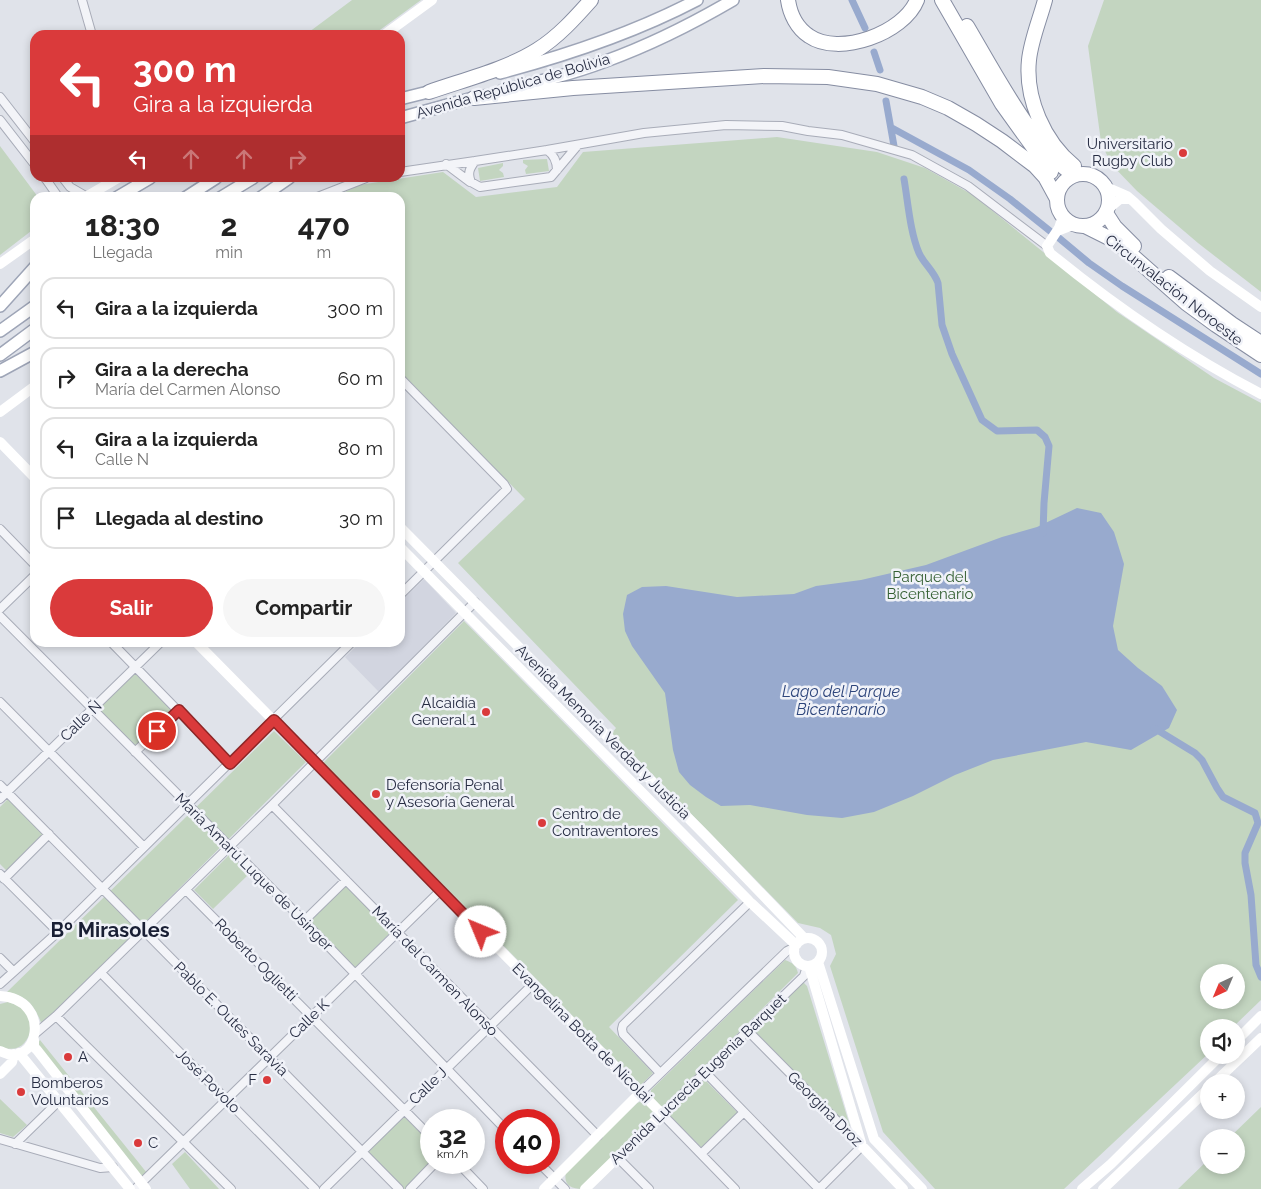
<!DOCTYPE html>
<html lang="es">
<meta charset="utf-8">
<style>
:root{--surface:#fff;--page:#f6f6f6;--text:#222;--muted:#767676;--line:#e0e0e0;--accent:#da3a3b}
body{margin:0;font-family:Raleway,sans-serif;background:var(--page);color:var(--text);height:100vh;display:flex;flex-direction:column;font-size:19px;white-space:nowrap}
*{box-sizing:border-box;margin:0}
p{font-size:16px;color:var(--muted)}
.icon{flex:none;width:28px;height:28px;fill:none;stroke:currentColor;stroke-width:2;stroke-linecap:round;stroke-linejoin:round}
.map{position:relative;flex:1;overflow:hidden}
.sheet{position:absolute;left:30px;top:192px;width:375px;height:455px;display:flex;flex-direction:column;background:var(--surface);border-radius:15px;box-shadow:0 2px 8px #0003}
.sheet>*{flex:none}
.banner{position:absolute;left:30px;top:30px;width:375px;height:152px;border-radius:15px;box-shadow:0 2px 8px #0003;background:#da3a3b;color:#fff;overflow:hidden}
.needle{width:32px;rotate:224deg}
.buttons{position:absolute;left:1200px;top:964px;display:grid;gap:10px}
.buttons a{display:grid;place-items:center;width:45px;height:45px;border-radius:50%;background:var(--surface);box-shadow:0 2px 8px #0003;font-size:25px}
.speed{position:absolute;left:420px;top:1109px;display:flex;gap:10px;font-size:25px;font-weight:700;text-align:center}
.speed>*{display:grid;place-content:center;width:65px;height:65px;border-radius:50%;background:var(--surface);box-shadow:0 2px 8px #0003;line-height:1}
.speed small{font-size:12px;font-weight:400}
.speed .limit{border:8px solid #d22;background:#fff;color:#111}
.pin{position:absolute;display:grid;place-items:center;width:42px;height:42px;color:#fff;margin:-21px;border:2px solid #fff;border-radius:50%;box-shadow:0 1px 5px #0007}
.me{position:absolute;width:55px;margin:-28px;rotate:315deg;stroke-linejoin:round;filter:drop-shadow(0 0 4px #0008)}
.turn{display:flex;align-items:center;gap:18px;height:105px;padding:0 20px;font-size:22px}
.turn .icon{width:65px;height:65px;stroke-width:2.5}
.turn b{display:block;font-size:35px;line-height:42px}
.lanes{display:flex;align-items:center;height:48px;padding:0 20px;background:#0003;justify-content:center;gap:25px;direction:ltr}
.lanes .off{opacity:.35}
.eta{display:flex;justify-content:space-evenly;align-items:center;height:85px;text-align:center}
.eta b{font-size:30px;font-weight:700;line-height:35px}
.cta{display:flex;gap:10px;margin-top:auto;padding:10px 20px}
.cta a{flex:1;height:58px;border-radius:30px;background:var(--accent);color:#fff;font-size:20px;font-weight:700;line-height:58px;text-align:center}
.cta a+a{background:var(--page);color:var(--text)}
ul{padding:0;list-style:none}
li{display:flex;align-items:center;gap:15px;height:62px;margin:0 10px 8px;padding:0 10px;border:2px solid var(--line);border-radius:15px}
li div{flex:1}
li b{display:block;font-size:19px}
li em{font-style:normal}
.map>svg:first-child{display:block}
.built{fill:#d2d5e0}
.green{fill:#c3d5c0;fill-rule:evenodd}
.water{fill:#98aace}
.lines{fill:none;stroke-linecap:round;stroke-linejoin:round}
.canal{stroke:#98aace;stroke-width:7}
.street-casing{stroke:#a8acb8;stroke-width:10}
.primary-casing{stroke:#9ea5b7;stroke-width:14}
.highway-casing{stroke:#868da2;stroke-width:16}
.street{stroke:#f3f4f8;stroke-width:8}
.secondary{stroke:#fff;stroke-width:10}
.primary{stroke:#fff;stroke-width:11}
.highway{stroke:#fff;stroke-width:14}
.route-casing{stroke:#8e2626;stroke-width:12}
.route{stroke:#da3a3b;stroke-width:9}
.poi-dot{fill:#da3a3b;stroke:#f0f2f8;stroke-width:2}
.labels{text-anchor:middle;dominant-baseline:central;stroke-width:5;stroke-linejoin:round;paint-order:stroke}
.street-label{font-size:15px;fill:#272d43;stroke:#f0f2f8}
.poi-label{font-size:15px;fill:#272d43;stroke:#f0f2f8;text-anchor:start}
.park-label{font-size:15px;fill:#356033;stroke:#f0f2f8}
.water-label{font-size:16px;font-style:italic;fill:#2d457b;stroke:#f0f2f8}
.district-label{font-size:20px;font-weight:bold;fill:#191f34;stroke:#f0f2f8}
</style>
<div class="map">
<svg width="1261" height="1189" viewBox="0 0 1261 1189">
<rect width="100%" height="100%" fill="#e0e3ea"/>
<path class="built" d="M424 579 456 613 379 692 345 657 360 643 400 642V602Z"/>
<path class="green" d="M352 0H421L373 35H305Z
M1104 0H1261V292L1198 243 1137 191 1111 164 1101 142 1088 46Z
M777 137 877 152 925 168 973 195 1117 312 1214 378 1261 403V1000L1233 1027 1209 1028V1053L1064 1189H935L883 1132 830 966 836 954 831 935 820 928 798 923 612 733 616 728 458 563 525 499 400 372V198H333L359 185 443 172 476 197 557 187 583 152ZM1209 972H1236V1000H1209Z
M0 146 38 197 35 198V228L0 255Z
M547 159 549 171 526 174 525 170 528 166 523 163V160Z
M503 163V166L499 170 503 173 504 177 480 181 478 168Z
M464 621 738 900 609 1027 653 1073 641 1085 323 763Z
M136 671 173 709 135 746 98 709Z
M274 731 306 762 42 1025C34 1004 28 997 7 992Z
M8 799 44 835 7 871 0 864V807Z
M230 854 249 874 213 909 194 890Z
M345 885 392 931 355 968 309 921Z
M785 960C793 963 796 965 798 973L665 1106H660L651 1095V1090Z
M802 983H804L807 986 850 1126 847 1128 754 1032Z
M8 1002 23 1007 33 1027C26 1044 20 1053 0 1047V1004Z
M40 1040 147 1173 141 1178 39 1049 38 1043Z
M704 1079 738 1113 703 1149 669 1115Z
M0 1099 27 1125 13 1137 0 1133Z
M642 1101 654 1112 653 1118 582 1189C571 1189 563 1185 566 1172L637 1103Z
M1261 1107V1189H1178L1209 1159V1165H1236V1138L1230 1137Z
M404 1114 431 1142V1162L433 1163 406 1189H403L366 1151Z
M185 1152 219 1189H190L172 1164Z"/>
<path class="water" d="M1077 508 1101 513 1114 532 1124 564 1113 626 1118 650 1138 668 1162 686 1177 710 1169 728 1131 750 1086 742 993 760 955 775 913 796 874 812 842 818 807 815 750 805 721 806 706 797 690 785 679 772 673 750 665 693 632 646 625 631 623 614 627 595 642 587 666 586 737 597 794 594 816 586 861 580 926 565 1002 537 1037 527Z"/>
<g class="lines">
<path class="canal" d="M852 0 865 28
M874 52 880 70
M886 101 894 146
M892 128 969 170 1010 199 1050 231
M904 179C908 202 910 232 919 253 924 264 934 271 938 283L942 325 952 354 982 420 997 431 1037 430 1045 437 1049 446 1044 503 1043 533
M1059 238 1089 263 1122 286 1261 374
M1154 728 1195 753 1202 760 1217 788 1223 797 1255 813 1258 823 1245 853V863L1251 895 1256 965 1261 977"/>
<defs>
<path id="street" d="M82 0 92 35
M0 97 35 142
M0 120 35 165
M547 150 644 133 726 125 782 126 808 131 842 135 912 155 968 186 1047 246
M446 164 470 182
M557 170C557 161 554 155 547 150L475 161C470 168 467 173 471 182L480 187 551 177 578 145
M400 172 475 161
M45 178 59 198
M63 178 70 187 89 198
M315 198 366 178
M400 378 504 484 507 489 400 595
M0 529 35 565
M0 609 35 575
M0 616 304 921 506 1130
M111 642 230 764
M0 702 144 847
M135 752 179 710
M0 785 399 1189
M0 799 161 642
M272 805 598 1136
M0 874 58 932
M4 879 49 834
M186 890 431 1137
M304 921 346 880
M0 958 13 971
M101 973 315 1189
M0 984 58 932 352 642
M56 1016 231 1189
M747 1030 862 1146 819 1189
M36 1033 56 1016 272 805 475 602
M705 1072 819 1189
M660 1073 623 1034 622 1029 623 1025 750 902
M640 1093 787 951 795 947
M0 1139 100 1168 113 1167
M15 1144 59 1101
M701 1154 744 1112
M617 1157 649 1189
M457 1162 483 1189
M538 1162 565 1189
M135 1189 440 891
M324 1189 533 984
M410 1189 436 1162
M735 1189 662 1114 804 976 807 966"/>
<path id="primary" d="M500 73C568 55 634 33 697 0
M503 90C538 82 572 74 606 61 650 45 692 24 733 0
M400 99 436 90
M400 118 480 96
M116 198 150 178
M185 198 216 178
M220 198 253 178
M260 198 289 178
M0 306 35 267
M0 331 35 306
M0 355 35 329
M0 371 35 352"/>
<path id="highway" d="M788 0C790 14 797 28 809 36 839 57 904 33 917 0
M942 0 1002 104 1051 172
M1045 0C1040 19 1031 40 1029 60 1025 98 1044 142 1074 166
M967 26C988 61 1041 162 1076 175
M429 92C463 80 507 69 537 50 558 37 575 18 591 0
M474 98 573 88 764 76 828 77 877 84 922 97 948 108 976 124 1002 141 1035 166 1045 177 1057 199
M1057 200a26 26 0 1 1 52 0a26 26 0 1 1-52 0Z
M1106 213 1115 227 1134 246
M1085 226 1117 242 1186 303 1216 325 1261 355
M1169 277 1232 324 1261 343"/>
</defs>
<use href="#street" class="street-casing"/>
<use href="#primary" class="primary-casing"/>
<use href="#highway" class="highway-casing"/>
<use href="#street" class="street"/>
<path class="secondary" d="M384 35 432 0
M1104 186 1127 196 1134 202 1161 229 1210 271 1261 307
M84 198 118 178
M1108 209 1120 199H1130
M1063 216 1059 228 1047 246 1050 253C1116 307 1186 355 1261 394
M1057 231 1075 224
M0 264 35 239
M0 412 35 386
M0 442 35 478
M400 527 706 836 804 938
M400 547 750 902 796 945
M196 642 662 1114 585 1189
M794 952a14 14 0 1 1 28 0a14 14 0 1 1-28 0Z
M818 962 874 1139 922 1189
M809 966 862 1146 903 1189
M0 996C54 999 38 1072 0 1051
M34 1040V1047L37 1050 146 1189
M1236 1041 1261 1016
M19 1053 130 1189
M0 1074 12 1062 14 1054
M1215 1082 1261 1038
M544 1189 640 1093
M1082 1189 1111 1164 1221 1055
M1103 1189 1209 1088"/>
<use href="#primary" class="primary"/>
<use href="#highway" class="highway"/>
</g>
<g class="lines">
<defs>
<path id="route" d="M157 731 179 710 230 764 274 720 481 932"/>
</defs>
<use href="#route" class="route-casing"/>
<use href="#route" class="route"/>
</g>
<g class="poi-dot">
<circle cx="1183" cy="153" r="5"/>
<circle cx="486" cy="712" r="5"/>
<circle cx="376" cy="794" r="5"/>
<circle cx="542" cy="823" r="5"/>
<circle cx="68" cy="1057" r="5"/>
<circle cx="267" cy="1080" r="5"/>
<circle cx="21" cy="1092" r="5"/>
<circle cx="138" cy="1143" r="5"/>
</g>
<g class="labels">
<g class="street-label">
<text transform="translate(513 86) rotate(-16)">Avenida República de Bolivia</text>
<text transform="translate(1174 290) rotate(38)">Circunvalación Noroeste</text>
<text transform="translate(81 721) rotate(-44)">Calle Ñ</text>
<text transform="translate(603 732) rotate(45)">Avenida Memoria Verdad y Justicia</text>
<text transform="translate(254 872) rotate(45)">María Amarú Luque de Usinger</text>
<text transform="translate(256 960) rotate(45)">Roberto Oglietti</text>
<text transform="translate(435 971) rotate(46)">María del Carmen Alonso</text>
<text transform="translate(231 1019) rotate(45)">Pablo E. Outes Saravia</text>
<text transform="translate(309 1019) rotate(-44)">Calle K</text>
<text transform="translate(582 1033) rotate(45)">Evangelina Botta de Nicolai</text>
<text transform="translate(698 1079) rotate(-44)">Avenida Lucrecia Eugenia Barquet</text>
<text transform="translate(208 1081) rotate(45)">José Povolo</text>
<text transform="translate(428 1086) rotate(-44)">Calle J</text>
<text transform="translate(825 1109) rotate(45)">Georgina Droz</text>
</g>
<g class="poi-label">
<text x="1173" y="144" text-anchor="end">Universitario<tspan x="1173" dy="17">Rugby Club</tspan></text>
<text x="476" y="703" text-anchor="end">Alcaidía<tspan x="476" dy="17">General 1</tspan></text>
<text x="386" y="785">Defensoría Penal<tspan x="386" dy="17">y Asesoría General</tspan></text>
<text x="552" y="814">Centro de<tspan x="552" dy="17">Contraventores</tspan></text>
<text x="78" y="1057">A</text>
<text x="257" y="1080" text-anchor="end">F</text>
<text x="31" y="1083">Bomberos<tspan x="31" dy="17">Voluntarios</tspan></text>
<text x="148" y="1143">C</text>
</g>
<g class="park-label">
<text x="930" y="577">Parque del<tspan x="930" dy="17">Bicentenario</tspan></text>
</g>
<g class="water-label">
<text x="841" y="691">Lago del Parque<tspan x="841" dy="18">Bicentenario</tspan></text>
</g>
<g class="district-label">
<text x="110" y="930">Bº Mirasoles</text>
</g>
</g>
</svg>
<div class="buttons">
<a><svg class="needle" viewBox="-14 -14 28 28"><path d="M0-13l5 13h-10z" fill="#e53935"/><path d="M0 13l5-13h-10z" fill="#767676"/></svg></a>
<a><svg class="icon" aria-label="sound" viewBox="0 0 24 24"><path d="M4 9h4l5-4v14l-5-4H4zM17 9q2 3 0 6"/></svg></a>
<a>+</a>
<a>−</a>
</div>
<div class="speed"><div>32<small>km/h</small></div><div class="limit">40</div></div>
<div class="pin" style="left:157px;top:731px;background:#d93025"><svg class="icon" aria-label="arrive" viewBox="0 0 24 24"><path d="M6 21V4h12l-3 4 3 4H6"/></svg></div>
<svg class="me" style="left:481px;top:932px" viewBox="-20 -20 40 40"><circle r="19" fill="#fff"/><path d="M0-13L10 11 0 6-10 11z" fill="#da3a3b"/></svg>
<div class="banner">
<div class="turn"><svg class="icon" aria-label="left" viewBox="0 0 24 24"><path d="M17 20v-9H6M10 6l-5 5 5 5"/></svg><div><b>300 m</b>Gira a la izquierda</div></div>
<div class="lanes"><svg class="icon" aria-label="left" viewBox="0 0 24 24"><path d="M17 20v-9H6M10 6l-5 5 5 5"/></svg><svg class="icon off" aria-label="ahead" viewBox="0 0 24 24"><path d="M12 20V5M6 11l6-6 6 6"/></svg><svg class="icon off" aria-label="ahead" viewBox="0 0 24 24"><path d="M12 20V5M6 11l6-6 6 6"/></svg><svg class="icon off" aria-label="right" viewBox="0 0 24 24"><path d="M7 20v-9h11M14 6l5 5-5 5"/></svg></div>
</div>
<section class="sheet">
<div class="eta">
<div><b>18:30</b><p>Llegada</p></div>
<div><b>2</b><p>min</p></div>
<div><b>470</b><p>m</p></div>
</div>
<ul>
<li><svg class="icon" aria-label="left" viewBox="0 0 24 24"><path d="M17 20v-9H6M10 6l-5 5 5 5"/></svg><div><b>Gira a la izquierda</b></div><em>300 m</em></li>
<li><svg class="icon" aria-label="right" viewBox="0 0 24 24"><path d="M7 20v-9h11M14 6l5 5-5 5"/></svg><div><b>Gira a la derecha</b><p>María del Carmen Alonso</p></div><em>60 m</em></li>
<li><svg class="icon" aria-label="left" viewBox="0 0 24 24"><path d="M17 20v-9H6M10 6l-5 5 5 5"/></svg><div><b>Gira a la izquierda</b><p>Calle N</p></div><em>80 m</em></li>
<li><svg class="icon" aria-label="arrive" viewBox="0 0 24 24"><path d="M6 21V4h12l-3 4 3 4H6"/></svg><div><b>Llegada al destino</b></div><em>30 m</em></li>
</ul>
<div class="cta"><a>Salir</a><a>Compartir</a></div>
</section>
</div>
